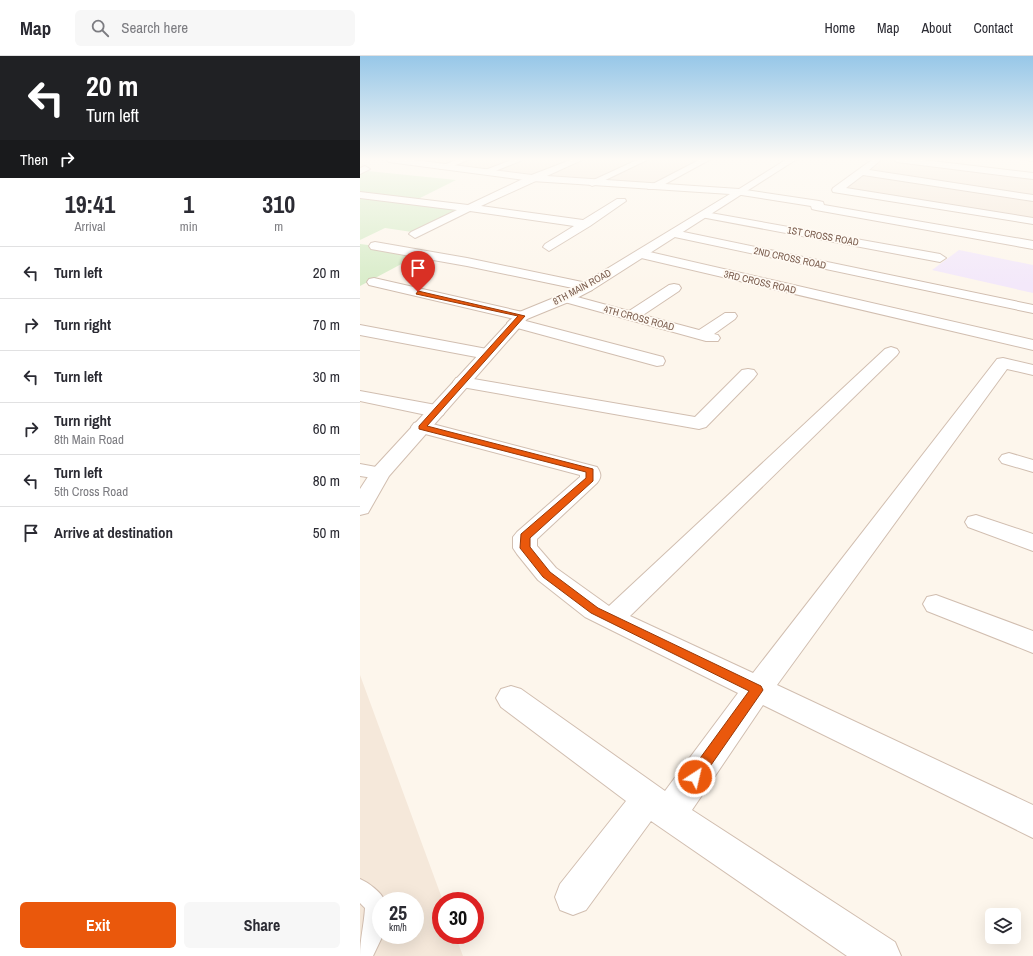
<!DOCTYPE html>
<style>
:root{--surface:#fff;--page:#f7f7f7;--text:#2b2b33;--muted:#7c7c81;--line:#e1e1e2;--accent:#ea580c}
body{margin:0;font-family:"Archivo Narrow",sans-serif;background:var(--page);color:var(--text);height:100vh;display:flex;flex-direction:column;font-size:15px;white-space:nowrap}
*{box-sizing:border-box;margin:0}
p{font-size:13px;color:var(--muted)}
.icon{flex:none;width:22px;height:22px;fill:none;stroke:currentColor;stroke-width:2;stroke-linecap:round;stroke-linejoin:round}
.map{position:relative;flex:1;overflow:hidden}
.panel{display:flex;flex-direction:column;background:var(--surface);width:360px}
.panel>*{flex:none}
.banner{background:#202124;color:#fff;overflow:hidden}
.fabs{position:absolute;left:625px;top:852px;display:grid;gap:8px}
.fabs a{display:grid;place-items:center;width:36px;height:36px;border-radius:6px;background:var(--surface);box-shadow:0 4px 16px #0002;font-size:20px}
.speed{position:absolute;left:12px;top:836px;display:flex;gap:8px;font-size:20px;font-weight:700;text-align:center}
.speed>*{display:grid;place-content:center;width:52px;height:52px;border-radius:50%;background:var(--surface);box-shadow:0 4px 16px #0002;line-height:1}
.speed small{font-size:10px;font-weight:400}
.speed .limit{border:6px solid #d22;background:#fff;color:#111}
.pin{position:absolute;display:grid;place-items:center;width:34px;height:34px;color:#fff;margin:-41px -17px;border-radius:50% 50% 50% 0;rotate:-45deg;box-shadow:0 0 4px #0007}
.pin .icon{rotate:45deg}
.me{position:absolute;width:44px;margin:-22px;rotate:35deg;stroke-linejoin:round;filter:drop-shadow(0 0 3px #0008)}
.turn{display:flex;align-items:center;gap:14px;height:84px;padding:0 20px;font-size:18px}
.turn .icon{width:52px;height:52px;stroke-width:2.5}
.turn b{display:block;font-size:28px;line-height:34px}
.then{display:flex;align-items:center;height:38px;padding:0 20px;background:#0003;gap:8px;font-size:15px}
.eta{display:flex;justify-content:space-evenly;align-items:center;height:68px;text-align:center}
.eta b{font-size:24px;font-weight:700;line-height:28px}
.button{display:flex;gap:8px;margin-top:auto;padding:8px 20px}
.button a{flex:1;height:46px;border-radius:6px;background:var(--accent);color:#fff;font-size:16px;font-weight:700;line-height:46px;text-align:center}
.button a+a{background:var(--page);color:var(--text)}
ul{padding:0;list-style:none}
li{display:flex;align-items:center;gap:12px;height:52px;padding:0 20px;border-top:1px solid var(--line)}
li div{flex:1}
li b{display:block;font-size:15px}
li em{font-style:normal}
header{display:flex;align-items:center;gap:24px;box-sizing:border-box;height:56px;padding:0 20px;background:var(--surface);border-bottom:1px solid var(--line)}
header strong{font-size:19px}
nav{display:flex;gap:22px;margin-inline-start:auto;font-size:14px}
.search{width:280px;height:36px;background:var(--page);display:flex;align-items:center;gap:10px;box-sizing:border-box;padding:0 14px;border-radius:6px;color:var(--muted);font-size:15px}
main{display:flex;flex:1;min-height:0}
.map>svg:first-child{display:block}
.residential{fill:#f5e8da;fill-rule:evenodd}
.education{fill:#f3e8fa}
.green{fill:#d8ecc9}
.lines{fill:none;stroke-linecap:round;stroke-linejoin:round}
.service-casing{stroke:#d1beb0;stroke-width:2}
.minor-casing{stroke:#d1beb0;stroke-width:2}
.tertiary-casing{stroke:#d1beb0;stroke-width:2}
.service{fill:#fff;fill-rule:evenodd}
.minor{fill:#fff;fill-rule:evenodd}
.tertiary{fill:#fff;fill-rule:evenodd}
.route{fill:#ea580c;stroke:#983908}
.labels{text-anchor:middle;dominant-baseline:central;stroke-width:3.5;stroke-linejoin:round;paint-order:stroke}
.far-street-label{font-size:10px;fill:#7a5c4d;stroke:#fffaf3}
</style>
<header>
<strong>Map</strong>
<div class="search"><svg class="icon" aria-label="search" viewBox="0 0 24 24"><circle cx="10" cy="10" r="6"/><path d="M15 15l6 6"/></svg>Search here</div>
<nav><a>Home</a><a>Map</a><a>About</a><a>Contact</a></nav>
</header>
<main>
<section class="panel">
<div class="banner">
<div class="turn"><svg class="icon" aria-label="left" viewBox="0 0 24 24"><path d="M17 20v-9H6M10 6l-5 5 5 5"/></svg><div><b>20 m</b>Turn left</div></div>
<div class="then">Then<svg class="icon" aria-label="right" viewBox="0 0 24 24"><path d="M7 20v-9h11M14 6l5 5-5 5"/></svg></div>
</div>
<div class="eta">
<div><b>19:41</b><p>Arrival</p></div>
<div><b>1</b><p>min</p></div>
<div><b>310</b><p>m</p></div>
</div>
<ul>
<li><svg class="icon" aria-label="left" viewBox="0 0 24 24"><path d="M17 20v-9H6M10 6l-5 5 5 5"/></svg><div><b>Turn left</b></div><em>20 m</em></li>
<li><svg class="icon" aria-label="right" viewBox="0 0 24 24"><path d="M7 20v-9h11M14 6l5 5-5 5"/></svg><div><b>Turn right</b></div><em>70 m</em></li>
<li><svg class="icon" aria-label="left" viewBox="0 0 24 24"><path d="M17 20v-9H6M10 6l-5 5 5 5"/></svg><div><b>Turn left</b></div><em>30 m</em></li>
<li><svg class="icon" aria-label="right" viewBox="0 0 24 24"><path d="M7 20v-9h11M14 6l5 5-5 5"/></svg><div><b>Turn right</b><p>8th Main Road</p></div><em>60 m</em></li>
<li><svg class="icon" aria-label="left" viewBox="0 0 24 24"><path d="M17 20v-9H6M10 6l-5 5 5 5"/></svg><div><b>Turn left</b><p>5th Cross Road</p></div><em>80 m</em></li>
<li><svg class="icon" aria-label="arrive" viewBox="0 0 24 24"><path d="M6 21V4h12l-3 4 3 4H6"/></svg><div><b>Arrive at destination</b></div><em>50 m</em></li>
</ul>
<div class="button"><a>Exit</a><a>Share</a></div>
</section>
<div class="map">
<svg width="673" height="900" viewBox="0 0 673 900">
<rect width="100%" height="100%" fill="#fdf6ec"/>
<path class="residential" d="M52 103H102L84 109 49 104Z
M109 103H158L127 114 89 110Z
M164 103H212L169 120 130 115Z
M224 103H279L231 124 179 121Z
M290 103H344L294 129 241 125Z
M524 103 673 122V140L506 115Z
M504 118 673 144V163L481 133Z
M0 619 83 845H81V879H95L103 900H0ZM21 845H55V879H21Z"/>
<path class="education" d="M599 194 673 209V237L572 214Z"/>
<path class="green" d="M8 115 96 124 58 143 107 149 52 176 25 172 0 184V118Z
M0 188 64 196 0 230Z"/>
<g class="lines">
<defs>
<path id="service" d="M660 103H673V105Z
M0 823C9 827 21 836 25 845H21V879H23L13 900H0C0 883 4 869 5 852L0 847Z"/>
<path id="minor" d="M99 103H110L86 113H80L78 111Z
M154 103H165L128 118H122L120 116Z
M213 103H224L121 150 223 164 257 143H265L266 145 230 170 189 195 183 191 185 188 214 170 110 155 55 182 49 178 51 176 97 154 0 142V136L108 149 169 120Z
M279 103H289L235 129 232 130 227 127Z
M341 103H351L296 133H288L287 131Z
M513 103H522L509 114 673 139V145L503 119 486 132 673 162V168L473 136 472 134 473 132Z
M533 103H555L673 117V123L537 106Z
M5 110 10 113 0 118V112Z
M379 133 459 145 463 146 464 149 673 185V193L456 154 452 153 451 150 375 138 374 136 375 134Z
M345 156 580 198 586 202 580 206 341 161 340 159Z
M314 174 673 249V257L310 180 308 178Z
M15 186 107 202 227 227 232 228 234 231 232 234 227 235 107 210 11 193 9 190 11 187Z
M281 194 673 284V294L277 201 275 198Z
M14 222 167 257 169 260 167 263 162 264 303 301 305 305 303 309 297 310 150 270 147 267 150 264 154 263 9 229 7 226 9 223Z
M314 228 319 229 321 232 319 235 283 259 339 274 365 257H375L377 260 375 263 354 278 358 279 360 282 358 285H346L201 245 199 242 201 239 206 238 269 255 309 229Z
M0 269 127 293 133 295 135 298 133 301 127 303 0 279Z
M531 291 537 293 539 296 537 299 270 560 393 617 637 303 643 302 673 309V319L647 313 417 629 673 749V782L403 649 332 754 535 886 541 900H487L291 765 226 854 213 859 200 854 195 841 200 828 266 745 141 651 136 642 141 633 151 630 161 633 305 735 378 637 225 561 178 524 157 498 153 492V481L157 476 220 421V419L54 375 51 371 54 367 61 365 237 411C241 417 242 421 237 427L177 483V490L196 512 249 550 525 293Z
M388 313 394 314 397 318 394 322 346 371 339 373 102 331 96 330 93 326 96 322 102 321 335 361 382 314Z
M0 335 76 349 83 351 85 355 83 359 76 361 0 345Z
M649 397 673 404V416L642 407 639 403 642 399Z
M0 408 27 413 30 417 27 421 20 423 0 420Z
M616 459 673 478V495L608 471 605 466 608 461Z
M576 539 673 575V597L567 555 563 548 567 541Z"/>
<path id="tertiary" d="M25 103H46L172 119 379 133 427 103H437L232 234 211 245 167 263 29 420 8 457 0 459V433L13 413 157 257 201 239 222 228 370 138 172 125 29 106Z"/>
</defs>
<use href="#service" class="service-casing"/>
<use href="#minor" class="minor-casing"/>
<use href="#tertiary" class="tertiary-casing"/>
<use href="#service" class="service"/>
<use href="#minor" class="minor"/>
<use href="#tertiary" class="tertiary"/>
</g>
<linearGradient id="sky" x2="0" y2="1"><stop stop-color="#97c7e8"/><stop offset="0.45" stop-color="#fefbf6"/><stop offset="1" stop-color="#fefbf6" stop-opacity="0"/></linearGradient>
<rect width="673" height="229" fill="url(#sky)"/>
<path class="route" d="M58 235 165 260 67 370 233 413V425L170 482V491L190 516 238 552 401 630 403 634 401 637 340 725 335 727 330 725 328 721 330 716 389 635 231 557 183 521 160 492 161 478 226 422V416L59 373V370L158 260 56 238Z"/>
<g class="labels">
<g class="far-street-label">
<text transform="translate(463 180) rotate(10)">1ST CROSS ROAD</text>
<text transform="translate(430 202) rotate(12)">2ND CROSS ROAD</text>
<text transform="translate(400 226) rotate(13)">3RD CROSS ROAD</text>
<text transform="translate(222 231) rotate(-28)">8TH MAIN ROAD</text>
<text transform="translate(279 262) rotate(15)">4TH CROSS ROAD</text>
</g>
</g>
</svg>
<div class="fabs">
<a><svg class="icon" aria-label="layers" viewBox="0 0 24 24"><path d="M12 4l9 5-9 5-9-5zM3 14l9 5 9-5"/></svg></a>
</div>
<div class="speed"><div>25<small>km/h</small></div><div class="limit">30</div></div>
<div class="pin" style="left:58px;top:236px;background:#d93025"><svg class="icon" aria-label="arrive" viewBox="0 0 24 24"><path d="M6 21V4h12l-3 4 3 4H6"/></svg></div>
<svg class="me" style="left:335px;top:721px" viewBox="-20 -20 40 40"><circle r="17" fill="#ea580c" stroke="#fff" stroke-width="3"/><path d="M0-11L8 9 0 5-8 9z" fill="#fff"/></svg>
</div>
</main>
